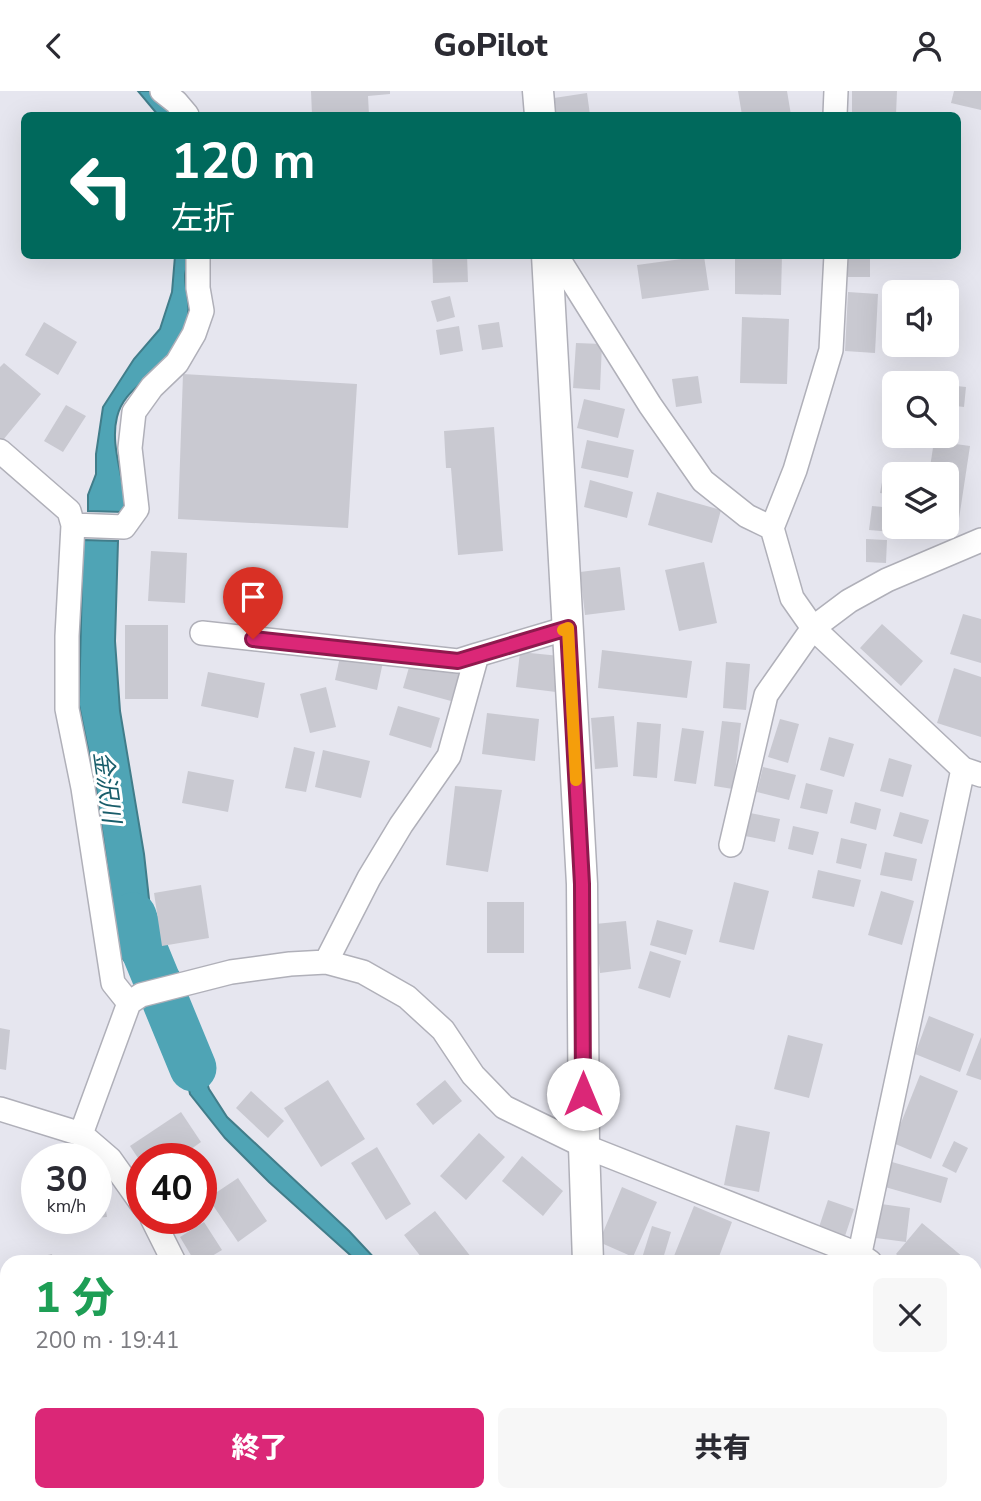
<!DOCTYPE html>
<html lang="ja">
<meta charset="utf-8">
<style>
:root{--surface:#fff;--page:#f7f7f7;--text:#2b2b33;--muted:#7c7c81;--accent:#db2777}
body{margin:0;font-family:"Nunito Sans","Noto Sans JP",sans-serif;background:var(--page);color:var(--text);height:100vh;display:flex;flex-direction:column;font-size:26px;white-space:nowrap}
*{box-sizing:border-box;margin:0}
p{font-size:23px;color:var(--muted)}
.icon{flex:none;width:38px;height:38px;fill:none;stroke:currentColor;stroke-width:2;stroke-linecap:round;stroke-linejoin:round}
.map{position:relative;flex:1;overflow:hidden}
.panel{position:absolute;left:0px;top:1164px;width:982px;height:247px;display:flex;flex-direction:column;background:var(--surface);border-radius:21px 21px 0 0;box-shadow:0 7px 28px #0002}
.panel>*{flex:none}
.hud{position:absolute;left:21px;top:21px;width:940px;height:147px;border-radius:10px;box-shadow:0 7px 28px #0002;background:#00695c;color:#fff;overflow:hidden}
.tools{position:absolute;left:882px;top:189px;display:grid;gap:14px}
.tools a{display:grid;place-items:center;width:77px;height:77px;border-radius:10px;background:var(--surface);box-shadow:0 7px 28px #0002;font-size:35px}
.speed{position:absolute;left:21px;top:1052px;display:flex;gap:14px;font-size:35px;font-weight:700;text-align:center}
.speed>*{display:grid;place-content:center;width:91px;height:91px;border-radius:50%;background:var(--surface);box-shadow:0 7px 28px #0002;line-height:1}
.speed small{font-size:18px;font-weight:400}
.speed .limit{border:10px solid #d22;background:#fff;color:#111}
.pin{position:absolute;display:grid;place-items:center;width:60px;height:60px;color:#fff;margin:-72px -30px;border-radius:50% 50% 50% 0;rotate:-45deg;box-shadow:0 0 7px #0007}
.pin .icon{rotate:45deg}
.me{position:absolute;width:77px;margin:-38px;rotate:0deg;stroke-linejoin:round;filter:drop-shadow(0 0 5px #0008)}
.turn{display:flex;align-items:center;gap:24px;height:147px;padding:0 35px;font-size:32px}
.turn .icon{width:91px;height:91px;stroke-width:2.5}
.turn b{display:block;font-size:49px;line-height:60px}
.round{display:grid;place-items:center;flex:none;width:74px;height:74px;border-radius:10px;background:var(--page)}
.headline{display:flex;align-items:center;justify-content:space-between;height:119px;padding:0 35px}
h1{font-size:42px;font-weight:800;line-height:52px;color:#1e9e55}
.action{display:flex;gap:14px;margin-top:auto;padding:14px 35px}
.action a{flex:1;height:80px;border-radius:10px;background:var(--accent);color:#fff;font-size:28px;font-weight:800;line-height:80px;text-align:center}
.action a+a{background:var(--page);color:var(--text)}
header{display:flex;justify-content:space-between;align-items:center;height:91px;padding:0 35px;background:var(--surface);font-size:32px;font-weight:800}
.map>svg:first-child{display:block}
.water{fill:#4fa4b5;stroke:#417d8a;stroke-width:2}
.lines{fill:none;stroke-linecap:round;stroke-linejoin:round}
.river{stroke:#4fa4b5;stroke-width:47}
.building{fill:#c9c9d1}
.minor-casing{stroke:#b0b0b9;stroke-width:26}
.tertiary-casing{stroke:#b0b0b9;stroke-width:33}
.minor{stroke:#fff;stroke-width:23}
.tertiary{stroke:#fff;stroke-width:30}
.route-casing{stroke:#8e194d;stroke-width:18}
.route{stroke:#db2777;stroke-width:12}
.slow{stroke:#f59e0b;stroke-width:12}
.labels{text-anchor:middle;dominant-baseline:central;stroke-width:6;stroke-linejoin:round;paint-order:stroke}
.water-label{font-size:24px;font-style:italic;fill:#185d6a;stroke:#fff}
</style>
<header><svg class="icon" aria-label="back" viewBox="0 0 24 24"><path d="M15 5l-7 7 7 7"/></svg>GoPilot<svg class="icon" aria-label="person" viewBox="0 0 24 24"><circle cx="12" cy="8" r="4"/><path d="M4 21q1-7 8-7t8 7"/></svg></header>
<div class="map">
<svg width="981" height="1410" viewBox="0 0 981 1410">
<rect width="100%" height="100%" fill="#e6e6ef"/>
<path class="water" d="M138 0H153L178 24H158Z
M175 165H190C189 171 185 179 185 185 185 202 192 215 186 233 181 248 168 265 157 277 142 294 123 302 117 326 109 358 127 389 124 421L88 420V404L96 383V363L103 316 134 268 160 238 172 201Z
M83 449 118 450 115 550 120 620 144 763 154 853 178 881 141 891 120 864 96 697 79 614Z
M186 912 200 971 209 998 227 1026 349 1140 378 1171H358L269 1091 225 1047 190 1003 181 959 161 919Z"/>
<g class="lines">
<path class="river" d="M133 825 144 858 193 977"/>
</g>
<path class="building" d="M311 0H390V3L368 5 369 24H312Z
M738 0H787L791 24H742Z
M852 0H897L896 24H852Z
M954 0H981V19L951 12Z
M587 2 590 24H556L554 7Z
M432 164H467L468 191 433 192Z
M735 164H782L781 204 735 203Z
M848 164H870V186H848Z
M704 165 709 199 642 208 637 174Z
M848 201 878 203 875 262 845 260Z
M450 205 455 226 437 231 431 210Z
M742 226 789 228 787 293 740 292Z
M44 231 77 251 58 284 25 264Z
M499 231 503 256 482 259 478 234Z
M459 235 463 260 440 264 436 239Z
M576 252 602 253 600 299 573 297Z
M4 272 41 303 3 349 0 347V276Z
M183 283 357 293 348 437 178 428Z
M698 285 702 312 676 316 672 288Z
M947 294 966 296 964 316 947 314Z
M584 308 625 318 618 347 577 337Z
M66 314 86 325 63 361 44 350Z
M494 336 503 460 458 464 451 377H446L444 340Z
M587 349 634 359 628 387 581 377Z
M934 350 970 355 957 441 931 437 947 436V383H929Z
M884 380 894 382V404L880 402Z
M590 389 633 401 627 427 584 416Z
M657 401 721 419 712 452 648 434Z
M872 415 894 417 892 441 869 439Z
M866 448 887 449 886 472 866 471Z
M151 460 187 462 185 512 148 510Z
M704 471 717 532 679 540 665 479Z
M620 476 625 519 585 524 580 481Z
M963 523 981 528V572L950 563Z
M882 533 923 570 901 595 860 557Z
M125 534H168V608H125Z
M602 559 692 570 687 607 598 597Z
M341 561 383 571 377 599 335 589Z
M520 561 560 565 556 601 516 596Z
M412 566 460 580 451 610 403 597Z
M726 571 750 573 746 619 723 617Z
M954 577 981 586V646L937 632Z
M208 581 265 592 258 627 201 615Z
M326 596 336 636 310 642 300 603Z
M398 615 440 627 431 657 389 644Z
M487 622 539 628 535 670 482 663Z
M614 625 618 676 595 678 591 627Z
M780 628 799 633 788 672 768 666Z
M722 630 741 632 733 698 714 695Z
M637 631 661 633 657 687 633 685Z
M682 637 704 640 696 693 674 690Z
M829 646 854 653 844 686 820 679Z
M294 656 315 661 306 701 285 697Z
M323 659 370 670 361 707 315 696Z
M889 667 912 674 903 706 880 700Z
M763 676 796 684 789 709 757 701Z
M188 680 234 689 228 721 182 712Z
M806 692 833 699 827 723 800 717Z
M455 695 502 699 488 781 446 774Z
M855 711 881 718 876 739 850 732Z
M900 721 929 729 922 753 893 745Z
M750 722 780 728 775 751 745 745Z
M793 735 819 741 813 764 788 758Z
M841 747 867 753 861 778 836 772Z
M885 761 917 768 912 790 880 784Z
M818 779 861 789 854 816 812 807Z
M734 791 769 800 754 859 719 851Z
M201 794 209 847 162 855 154 802Z
M881 800 914 810 902 854 868 844Z
M487 811H524V862H487Z
M657 829 693 839 686 864 650 854Z
M626 830 631 878 600 882 595 833Z
M650 860 681 870 670 907 638 897Z
M929 925 974 943 960 981 915 963Z
M0 937 10 939 6 979 0 978Z
M788 944 823 953 809 1007 774 998Z
M981 946V989L966 984Z
M920 984 958 1000 931 1068 893 1052Z
M328 989 365 1048 321 1076 284 1017Z
M445 989 462 1010 433 1034 416 1013Z
M251 1000 284 1030 268 1047 236 1017Z
M181 1021 201 1051 177 1068H142V1073L130 1055Z
M736 1034 770 1041 759 1101 724 1094Z
M479 1042 505 1066 466 1109 440 1085Z
M954 1050 968 1057 956 1082 942 1075Z
M377 1056 411 1113 386 1129 351 1072Z
M522 1065 563 1100 543 1125 502 1090Z
M892 1071 948 1087 941 1112 885 1096Z
M201 1082 210 1095 201 1101Z
M238 1087 267 1130 238 1151 208 1107Z
M101 1090 107 1126 96 1127V1091Z
M622 1096 657 1111 633 1166 599 1151Z
M828 1109 854 1118 845 1145 819 1136Z
M881 1113 910 1117 906 1151 876 1147Z
M694 1115 732 1131 717 1171 672 1170Z
M435 1120 475 1171H425L404 1144Z
M54 1127H90V1128L55 1134Z
M204 1131 222 1159 202 1171H195L180 1146Z
M922 1132 969 1171H905L896 1163Z
M652 1135 671 1141 662 1171 642 1167Z
M52 1163 53 1171H24L23 1170Z
M975 1176 981 1181V1202L975 1209Z
M975 1251 981 1253 975 1273Z
M981 1272V1296L975 1294Z
M7 1288V1317L0 1318V1289Z
M975 1323 981 1326V1358L975 1355Z
M113 1404H159L160 1410H114Z
M459 1404H508L509 1407 500 1410H462Z
M713 1404H753L755 1410H715Z
M837 1404H868L866 1410Z"/>
<g class="lines">
<defs>
<path id="minor" d="M162 0 176 11 187 24
M835 24 836 0
M556 164 650 314 703 390 747 425 772 437 792 507 813 537 963 678 981 684
M0 360 69 420 73 434 67 545V618L83 697 113 892 129 912 141 904 231 881 290 873 326 871 363 881 407 906 443 939 473 984 504 1016 584 1055 860 1164 870 1171
M73 434 124 436 137 418 130 357 134 321 152 296 177 272 194 243 202 220 198 197V164
M772 437 795 379 831 259 836 164
M202 542 458 570 477 564
M731 754 766 604 813 537 849 510 887 489 981 449
M326 871 369 787 401 734 449 665 477 564 568 537
M0 1018 81 1043 110 1068 142 1113
M81 1043 129 912
M152 1127 174 1171
M858 1171 963 678
M975 1238 981 1241
M284 1404 287 1410
M821 1404 822 1410
M0 1409 22 1406 23 1404"/>
<path id="tertiary" d="M538 0 540 24
M547 164 582 793 584 1055 588 1171
M643 1404 645 1410"/>
</defs>
<use href="#minor" class="minor-casing"/>
<use href="#tertiary" class="tertiary-casing"/>
<use href="#minor" class="minor"/>
<use href="#tertiary" class="tertiary"/>
</g>
<g class="lines">
<defs>
<path id="route" d="M253 548 458 570 568 537 582 793 583 1003"/>
</defs>
<use href="#route" class="route-casing"/>
<use href="#route" class="route"/>
<path class="slow" d="M563 539 568 537 576 689"/>
</g>
<g class="labels">
<g class="water-label">
<text transform="translate(107 696) rotate(82)">金沢川</text>
</g>
</g>
</svg>
<div class="tools">
<a><svg class="icon" aria-label="sound" viewBox="0 0 24 24"><path d="M4 9h4l5-4v14l-5-4H4zM17 9q2 3 0 6"/></svg></a>
<a><svg class="icon" aria-label="search" viewBox="0 0 24 24"><circle cx="10" cy="10" r="6"/><path d="M15 15l6 6"/></svg></a>
<a><svg class="icon" aria-label="layers" viewBox="0 0 24 24"><path d="M12 4l9 5-9 5-9-5zM3 14l9 5 9-5"/></svg></a>
</div>
<div class="speed"><div>30<small>km/h</small></div><div class="limit">40</div></div>
<div class="pin" style="left:253px;top:548px;background:#d93025"><svg class="icon" aria-label="arrive" viewBox="0 0 24 24"><path d="M6 21V4h12l-3 4 3 4H6"/></svg></div>
<svg class="me" style="left:583px;top:1003px" viewBox="-20 -20 40 40"><circle r="19" fill="#fff"/><path d="M0-13L10 11 0 6-10 11z" fill="#db2777"/></svg>
<div class="hud">
<div class="turn"><svg class="icon" aria-label="left" viewBox="0 0 24 24"><path d="M17 20v-9H6M10 6l-5 5 5 5"/></svg><div><b>120 m</b>左折</div></div>
</div>
<section class="panel">
<div class="headline"><div><h1>1 分</h1><p>200 m · 19:41</p></div><a class="round"><svg class="icon" aria-label="close" viewBox="0 0 24 24"><path d="M6 6l12 12M18 6L6 18"/></svg></a></div>
<div class="action"><a>終了</a><a>共有</a></div>
</section>
</div>
